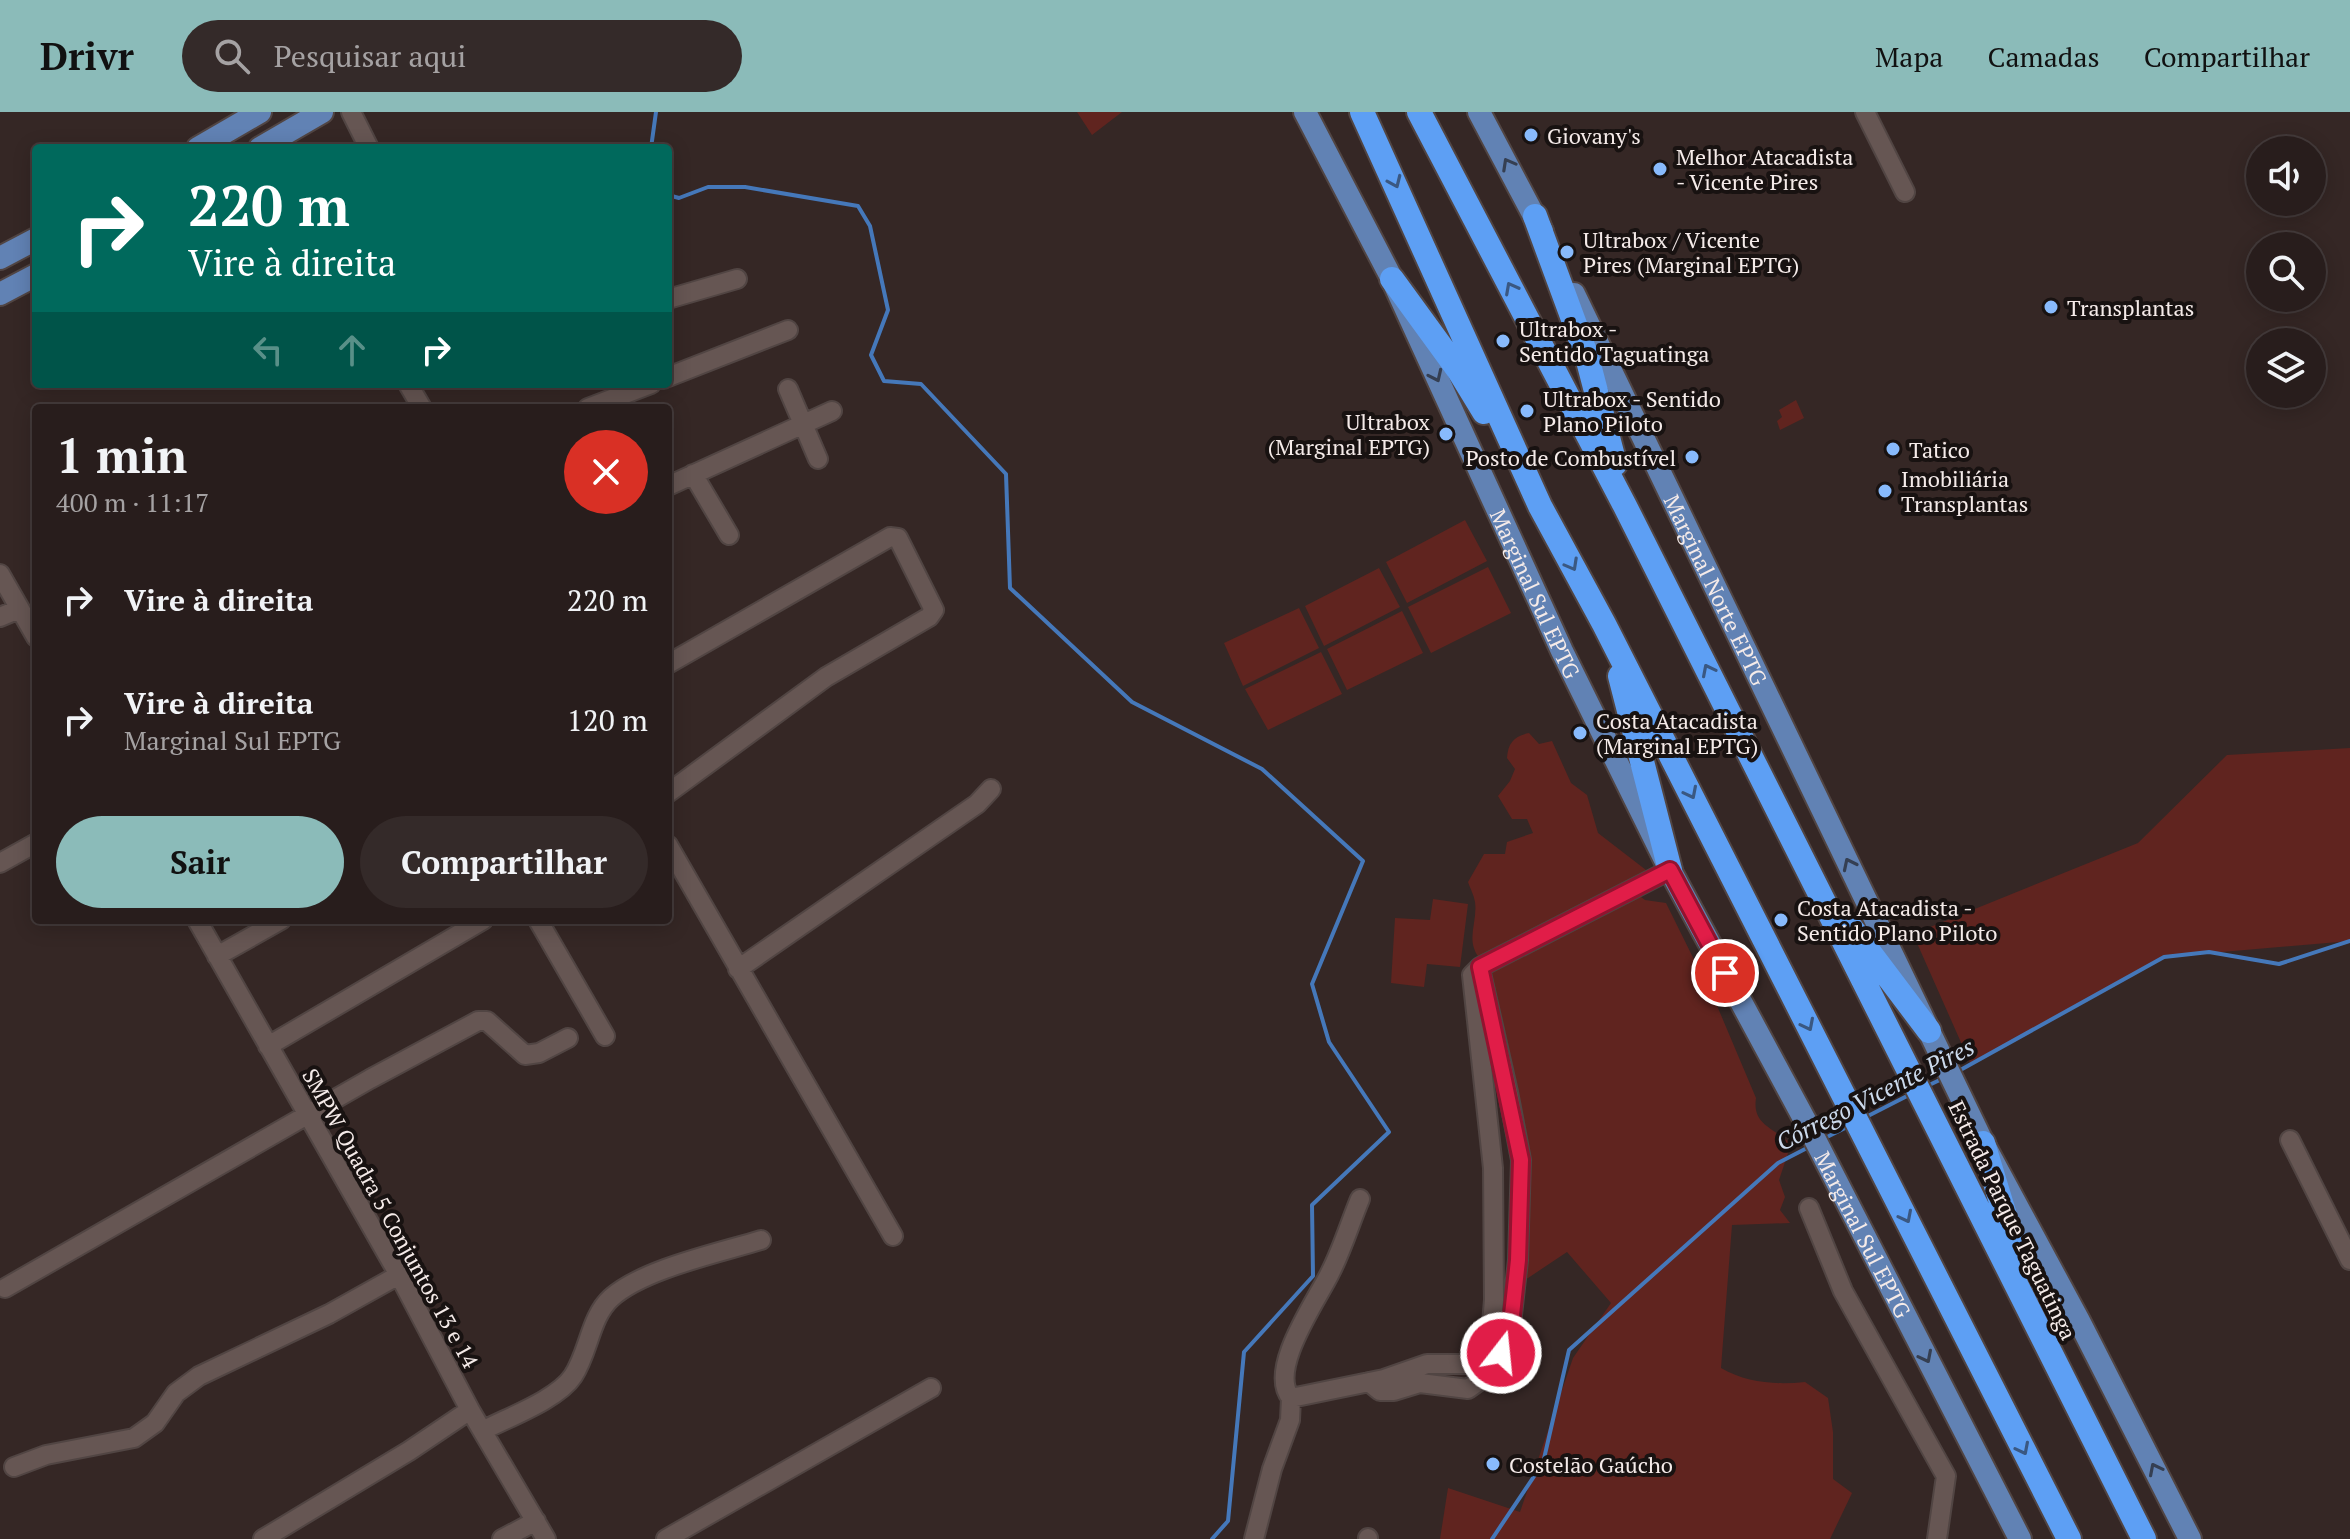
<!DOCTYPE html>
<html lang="pt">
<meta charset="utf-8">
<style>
:root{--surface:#281d1c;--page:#342a29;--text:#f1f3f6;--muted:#a5a2a3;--line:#443b3b;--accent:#8bbbb9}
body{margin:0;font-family:"PT Serif",serif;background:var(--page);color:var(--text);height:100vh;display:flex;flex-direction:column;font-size:30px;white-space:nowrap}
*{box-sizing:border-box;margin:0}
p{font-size:26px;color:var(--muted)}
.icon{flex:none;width:44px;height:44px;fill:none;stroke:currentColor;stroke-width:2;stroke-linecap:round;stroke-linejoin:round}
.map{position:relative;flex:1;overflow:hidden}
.sheet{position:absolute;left:32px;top:292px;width:640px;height:520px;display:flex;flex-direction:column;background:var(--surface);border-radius:8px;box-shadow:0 4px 20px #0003,0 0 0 2px var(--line)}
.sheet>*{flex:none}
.hud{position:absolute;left:32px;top:32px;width:640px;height:244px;border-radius:8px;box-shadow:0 4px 20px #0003,0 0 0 2px var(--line);background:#00695c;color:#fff;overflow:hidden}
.buttons{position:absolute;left:2246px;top:24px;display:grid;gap:16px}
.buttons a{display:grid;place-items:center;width:80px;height:80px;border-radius:50%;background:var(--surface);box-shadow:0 4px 20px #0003,0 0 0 2px var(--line);font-size:40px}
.pin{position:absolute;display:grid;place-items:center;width:68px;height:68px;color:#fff;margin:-34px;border:4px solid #fff;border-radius:50%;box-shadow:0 2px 8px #0007}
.me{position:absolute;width:88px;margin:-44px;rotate:16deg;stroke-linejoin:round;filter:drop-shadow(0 0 6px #0008)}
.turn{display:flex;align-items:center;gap:28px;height:168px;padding:0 24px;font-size:36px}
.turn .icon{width:104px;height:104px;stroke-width:2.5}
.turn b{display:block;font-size:56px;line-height:68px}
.lanes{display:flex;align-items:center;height:76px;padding:0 24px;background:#0003;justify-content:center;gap:40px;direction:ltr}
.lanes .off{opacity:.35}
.round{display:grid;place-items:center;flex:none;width:84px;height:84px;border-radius:42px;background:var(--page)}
.overview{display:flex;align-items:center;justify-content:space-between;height:136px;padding:0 24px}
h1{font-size:48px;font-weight:700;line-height:60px}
.action{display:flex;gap:16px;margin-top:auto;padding:16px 24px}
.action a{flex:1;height:92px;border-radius:48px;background:var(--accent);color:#111;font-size:32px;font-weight:700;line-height:92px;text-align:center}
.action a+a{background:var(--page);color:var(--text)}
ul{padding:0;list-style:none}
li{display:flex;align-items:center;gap:24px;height:120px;padding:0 24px}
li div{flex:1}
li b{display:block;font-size:30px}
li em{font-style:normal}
header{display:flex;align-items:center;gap:48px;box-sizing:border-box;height:112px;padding:0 40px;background:var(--accent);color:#111}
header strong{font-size:38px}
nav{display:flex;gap:44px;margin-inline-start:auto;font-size:28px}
.search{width:560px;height:72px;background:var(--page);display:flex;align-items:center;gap:20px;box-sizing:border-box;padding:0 28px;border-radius:44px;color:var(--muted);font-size:30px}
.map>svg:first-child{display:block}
.green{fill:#60241f}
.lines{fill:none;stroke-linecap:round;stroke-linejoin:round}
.stream{stroke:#4578ba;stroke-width:4}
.minor-casing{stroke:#514543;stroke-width:22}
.major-casing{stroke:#514543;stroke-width:26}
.highway-casing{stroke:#514543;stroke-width:28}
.minor{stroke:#665653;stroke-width:18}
.major{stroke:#6182b4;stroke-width:22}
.highway{stroke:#5d9ff4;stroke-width:24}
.oneway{stroke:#353f52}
.oneway2{stroke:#3a5882}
.route-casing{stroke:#92132f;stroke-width:20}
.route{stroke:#e11d48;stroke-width:14}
.poi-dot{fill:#88bafc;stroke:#181211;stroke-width:3}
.labels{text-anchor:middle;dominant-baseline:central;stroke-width:8;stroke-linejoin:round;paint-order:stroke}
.poi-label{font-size:22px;fill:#f5ebe9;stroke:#181211;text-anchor:start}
.street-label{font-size:22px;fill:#f5ebe9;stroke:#181211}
.water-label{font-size:24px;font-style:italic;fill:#ccdaec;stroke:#181211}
</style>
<header>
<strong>Drivr</strong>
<div class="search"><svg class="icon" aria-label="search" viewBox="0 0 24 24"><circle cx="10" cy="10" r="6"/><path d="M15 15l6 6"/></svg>Pesquisar aqui</div>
<nav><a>Mapa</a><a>Camadas</a><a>Compartilhar</a></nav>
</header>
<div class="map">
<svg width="2350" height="1427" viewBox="0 0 2350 1427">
<rect width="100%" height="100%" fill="#352725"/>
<path class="green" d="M1077 0H1122L1092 23Z
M1796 288 1804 306 1780 318 1777 309 1782 305 1779 298Z
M1465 408 1487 449 1407 491 1386 450Z
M1488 455 1511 501 1431 541 1408 495Z
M1379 456 1400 495 1324 534 1305 494Z
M1299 496 1319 536 1243 574 1224 531Z
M1402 499 1423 541 1347 578 1327 537Z
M1321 540 1342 582 1268 618 1245 577Z
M1529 621 1539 632 1552 629 1571 671 1587 683 1598 721 1646 758 1637 782 1645 788 1666 791 1718 896 1756 986C1752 1013 1773 1015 1791 1032L1779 1068 1785 1085 1780 1098 1790 1111 1732 1113 1721 1256C1747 1271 1776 1273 1805 1270L1828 1286 1833 1320V1367L1852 1381 1830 1427H1440L1448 1376 1520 1400 1573 1246 1611 1191 1567 1140 1525 1168 1529 1050 1481 848C1464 829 1478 811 1475 790 1474 783 1470 776 1468 770L1484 742H1505L1507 730 1533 721 1527 707H1512L1498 684 1510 669 1515 657 1507 646C1508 631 1514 624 1529 621Z
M2350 636V829L2164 845 1971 953 1913 822 2138 731 2227 643Z
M1433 787 1468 792 1460 855 1427 852 1424 875 1391 871 1395 806 1430 808Z"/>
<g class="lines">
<path class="stream" d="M651 36 656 0
M668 83 679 86 708 75H745L858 94 870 114 888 198 871 243 884 269 921 272 1006 362 1010 476 1132 590 1262 657 1363 749 1312 872 1329 930 1389 1020 1312 1093 1313 1164 1244 1240 1228 1409 1212 1427
M1955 961 2164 845 2209 840 2279 852 2350 829
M1927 974 1944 966
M1866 1005 1911 982
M1823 1027 1851 1013
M1492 1427 1543 1351 1569 1238 1778 1051 1809 1035"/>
<defs>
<path id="minor" d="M351 0 369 36
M1865 0 1905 80
M668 187 737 167
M668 265 788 218
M408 272 422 296
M788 277 818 347
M588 296 651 272
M693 362 729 423
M668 374 832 299
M0 462 36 525
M0 505 19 497
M668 552 890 425 898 426 934 498 929 505 826 565 668 681
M668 733 893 1124
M0 751 36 731
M197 808 399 1163 470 1298 546 1427
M538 808 605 924
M217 844 281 808
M738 857 977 692 991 677
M268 934 483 808
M2290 1028 2350 1148
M1360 1087C1350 1111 1342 1138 1330 1161 1317 1188 1267 1258 1291 1286L1384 1267 1427 1252H1473L1482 1248 1490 1236 1494 1188 1493 1056 1472 863 1480 855 1670 758
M1809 1096 1843 1179 1946 1364 1937 1427
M5 1176 370 967 478 909H487L525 943 539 941 568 926
M1369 1270 1380 1279H1394L1420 1271 1468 1277 1492 1260 1510 1221 1518 1148 1521 1048 1508 980 1480 857
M484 1318C509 1305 558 1287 573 1264 589 1240 590 1205 611 1186 643 1157 719 1141 761 1128
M14 1355 46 1343 134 1326 155 1311 176 1281 199 1264 329 1202 399 1163
M263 1427 409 1339 470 1298
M502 1427 536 1409
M666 1427 931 1276
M1254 1427 1272 1357 1290 1308 1291 1286
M1368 1427V1426"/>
<g id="major">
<path id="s1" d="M1305 0 1392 167 1562 539 1670 758 1808 1014 2020 1427"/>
<path d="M1479 0 1542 119"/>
<path d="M198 36 260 0"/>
<path d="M260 36 322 0"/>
<path d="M0 146 36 127"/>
<path d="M0 182 36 163"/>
<path id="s2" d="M1574 182 1983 1031 2079 1209 2190 1427"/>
</g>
<path id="highway" d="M1362 0 1540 394 1604 512 2069 1427
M1419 0 1625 394 2144 1427
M1535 104 1587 245 1615 352
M1392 167 1459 259 1484 300
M1620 564 1670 758
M1849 813 1929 919
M1983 1031 2021 1156"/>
</defs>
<use href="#minor" class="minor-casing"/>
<use href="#major" class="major-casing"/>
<use href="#highway" class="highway-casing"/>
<use href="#minor" class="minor"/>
<use href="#major" class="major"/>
<use href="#highway" class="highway"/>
</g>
<defs><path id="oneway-chevron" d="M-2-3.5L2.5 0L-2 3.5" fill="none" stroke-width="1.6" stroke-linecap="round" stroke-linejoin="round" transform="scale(2)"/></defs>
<g class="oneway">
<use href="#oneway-chevron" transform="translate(1508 52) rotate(-119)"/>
<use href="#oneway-chevron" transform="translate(1436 264) rotate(65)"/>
<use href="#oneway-chevron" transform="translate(1849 752) rotate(-116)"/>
<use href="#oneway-chevron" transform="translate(1926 1245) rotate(63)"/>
<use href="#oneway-chevron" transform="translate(2155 1357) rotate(-117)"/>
</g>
<g class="oneway2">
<use href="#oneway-chevron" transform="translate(1395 70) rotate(66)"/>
<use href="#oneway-chevron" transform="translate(1511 176) rotate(-118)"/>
<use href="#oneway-chevron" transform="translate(1572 453) rotate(61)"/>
<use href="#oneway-chevron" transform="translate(1708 558) rotate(-117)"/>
<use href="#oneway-chevron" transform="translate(1691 681) rotate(63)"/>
<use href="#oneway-chevron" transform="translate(1808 913) rotate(63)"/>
<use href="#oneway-chevron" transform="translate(1906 1105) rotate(63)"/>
<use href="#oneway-chevron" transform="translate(2023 1337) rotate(63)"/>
</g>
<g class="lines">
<defs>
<path id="route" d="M1501 1241 1510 1221 1518 1148 1521 1048 1480 855 1670 758 1725 861"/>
</defs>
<use href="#route" class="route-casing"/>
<use href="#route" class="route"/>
</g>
<g class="poi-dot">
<circle cx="1531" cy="23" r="8"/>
<circle cx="1660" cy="57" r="8"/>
<circle cx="1567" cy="140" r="8"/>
<circle cx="2051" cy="195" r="8"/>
<circle cx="1503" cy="229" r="8"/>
<circle cx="1527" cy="299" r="8"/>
<circle cx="1446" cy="322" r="8"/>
<circle cx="1893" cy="337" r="8"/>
<circle cx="1692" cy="345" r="8"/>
<circle cx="1885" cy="379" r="8"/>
<circle cx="1580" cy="621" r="8"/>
<circle cx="1781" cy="808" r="8"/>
<circle cx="1493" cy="1352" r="8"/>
</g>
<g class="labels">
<g class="poi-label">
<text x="1547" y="23">Giovany's</text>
<text x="1676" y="44">Melhor Atacadista<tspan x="1676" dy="25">- Vicente Pires</tspan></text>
<text x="1583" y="127">Ultrabox / Vicente<tspan x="1583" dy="25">Pires (Marginal EPTG)</tspan></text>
<text x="2067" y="195">Transplantas</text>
<text x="1519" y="216">Ultrabox -<tspan x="1519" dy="25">Sentido Taguatinga</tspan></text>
<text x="1543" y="286">Ultrabox - Sentido<tspan x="1543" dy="25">Plano Piloto</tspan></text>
<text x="1430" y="309" text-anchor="end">Ultrabox<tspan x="1430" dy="25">(Marginal EPTG)</tspan></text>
<text x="1909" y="337">Tatico</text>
<text x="1676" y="345" text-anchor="end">Posto de Combustível</text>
<text x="1901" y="366">Imobiliária<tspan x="1901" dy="25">Transplantas</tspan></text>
<text x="1596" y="608">Costa Atacadista<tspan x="1596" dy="25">(Marginal EPTG)</tspan></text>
<text x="1797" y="795">Costa Atacadista -<tspan x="1797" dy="25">Sentido Plano Piloto</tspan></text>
<text x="1509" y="1352">Costelão Gaúcho</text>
</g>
<g class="street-label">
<text stroke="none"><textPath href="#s2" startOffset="328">Marginal Norte EPTG</textPath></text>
<text stroke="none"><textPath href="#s1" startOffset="534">Marginal Sul EPTG</textPath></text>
<text transform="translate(391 1106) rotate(61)">SMPW Quadra 5 Conjuntos 13 e 14</text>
<text transform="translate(2013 1108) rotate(64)">Estrada Parque Taguatinga</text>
<text stroke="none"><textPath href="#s1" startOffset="1254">Marginal Sul EPTG</textPath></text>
</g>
<g class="water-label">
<text transform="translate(1875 982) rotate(-27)">Córrego Vicente Pires</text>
</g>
</g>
</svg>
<div class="buttons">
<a><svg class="icon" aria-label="sound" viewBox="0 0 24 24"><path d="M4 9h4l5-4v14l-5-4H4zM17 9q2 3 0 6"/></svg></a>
<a><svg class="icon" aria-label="search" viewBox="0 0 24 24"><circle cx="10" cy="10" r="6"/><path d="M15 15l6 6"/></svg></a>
<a><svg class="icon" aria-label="layers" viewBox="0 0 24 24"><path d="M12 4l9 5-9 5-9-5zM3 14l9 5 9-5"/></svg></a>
</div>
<div class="pin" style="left:1725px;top:861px;background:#d93025"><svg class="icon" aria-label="arrive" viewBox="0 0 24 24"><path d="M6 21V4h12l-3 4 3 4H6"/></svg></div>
<svg class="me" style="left:1501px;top:1241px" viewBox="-20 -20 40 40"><circle r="17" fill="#e11d48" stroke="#fff" stroke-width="3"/><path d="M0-11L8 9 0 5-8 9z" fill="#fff"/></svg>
<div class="hud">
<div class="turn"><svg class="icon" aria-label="right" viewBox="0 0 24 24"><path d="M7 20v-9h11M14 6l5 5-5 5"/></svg><div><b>220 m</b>Vire à direita</div></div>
<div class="lanes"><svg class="icon off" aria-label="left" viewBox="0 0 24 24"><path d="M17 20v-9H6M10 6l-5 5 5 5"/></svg><svg class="icon off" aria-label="ahead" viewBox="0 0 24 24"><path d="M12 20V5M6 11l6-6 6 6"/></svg><svg class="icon" aria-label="right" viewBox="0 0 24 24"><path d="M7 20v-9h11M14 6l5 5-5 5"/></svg></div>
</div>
<section class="sheet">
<div class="overview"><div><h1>1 min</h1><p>400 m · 11:17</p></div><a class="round" style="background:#d93025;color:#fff"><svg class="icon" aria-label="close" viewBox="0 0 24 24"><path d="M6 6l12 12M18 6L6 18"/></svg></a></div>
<ul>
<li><svg class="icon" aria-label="right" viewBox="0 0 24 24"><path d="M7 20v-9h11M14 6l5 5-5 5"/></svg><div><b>Vire à direita</b></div><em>220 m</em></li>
<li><svg class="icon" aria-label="right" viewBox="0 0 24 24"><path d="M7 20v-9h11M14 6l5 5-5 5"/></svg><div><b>Vire à direita</b><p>Marginal Sul EPTG</p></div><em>120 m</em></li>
</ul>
<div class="action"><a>Sair</a><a>Compartilhar</a></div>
</section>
</div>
